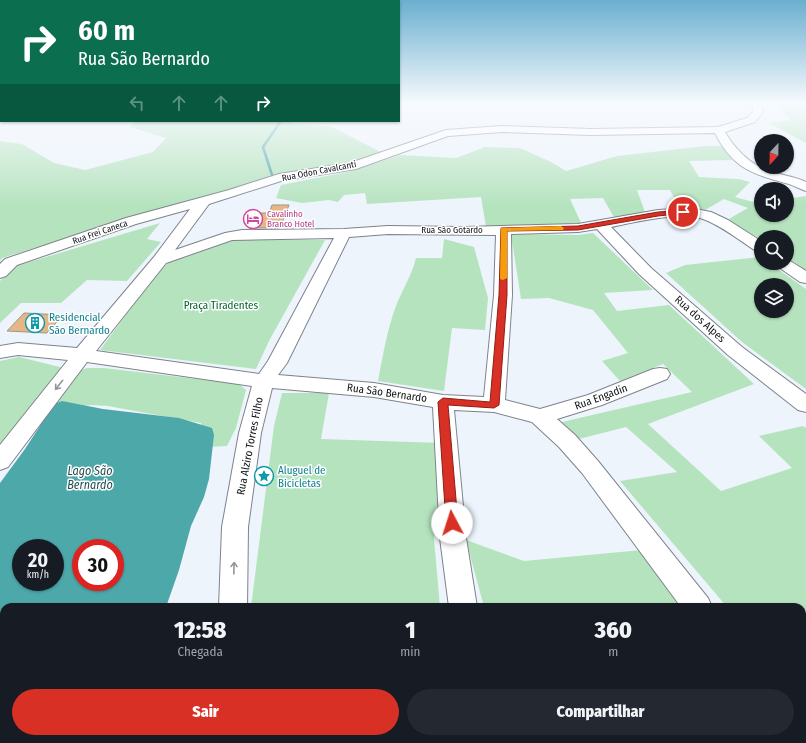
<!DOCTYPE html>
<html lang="pt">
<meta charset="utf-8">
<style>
:root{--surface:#171b24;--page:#242831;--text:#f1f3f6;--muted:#9ea1a6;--accent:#d93025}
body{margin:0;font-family:"Fira Sans Condensed",sans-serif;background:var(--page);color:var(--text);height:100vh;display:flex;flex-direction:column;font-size:15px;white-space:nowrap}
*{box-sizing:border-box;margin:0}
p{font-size:13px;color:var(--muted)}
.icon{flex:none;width:22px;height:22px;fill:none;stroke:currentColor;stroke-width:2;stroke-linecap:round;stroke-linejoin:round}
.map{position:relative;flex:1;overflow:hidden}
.panel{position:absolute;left:0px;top:603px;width:806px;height:140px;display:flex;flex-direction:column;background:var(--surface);border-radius:12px 12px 0 0;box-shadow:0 1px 3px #0004}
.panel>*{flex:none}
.banner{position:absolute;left:0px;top:0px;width:400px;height:122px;box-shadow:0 1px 3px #0004;background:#0b6e4f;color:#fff;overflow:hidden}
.needle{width:26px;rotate:202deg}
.tools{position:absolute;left:754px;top:134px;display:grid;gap:8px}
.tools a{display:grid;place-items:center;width:40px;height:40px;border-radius:50%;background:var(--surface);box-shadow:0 1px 3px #0004;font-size:20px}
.speed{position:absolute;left:12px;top:539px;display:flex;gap:8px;font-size:20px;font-weight:700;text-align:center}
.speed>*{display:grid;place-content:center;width:52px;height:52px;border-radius:50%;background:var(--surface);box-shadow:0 1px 3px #0004;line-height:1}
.speed small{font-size:10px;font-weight:400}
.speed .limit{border:6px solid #d22;background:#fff;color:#111}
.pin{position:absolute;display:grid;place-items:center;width:34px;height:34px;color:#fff;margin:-17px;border:2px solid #fff;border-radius:50%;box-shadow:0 1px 4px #0007}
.me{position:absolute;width:44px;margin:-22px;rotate:355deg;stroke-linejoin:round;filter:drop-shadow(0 0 3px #0008)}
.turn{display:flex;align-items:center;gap:14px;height:84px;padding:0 12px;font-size:18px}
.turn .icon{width:52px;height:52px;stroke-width:2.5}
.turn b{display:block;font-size:28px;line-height:34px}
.lanes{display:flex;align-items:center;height:38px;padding:0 12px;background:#0003;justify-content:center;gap:20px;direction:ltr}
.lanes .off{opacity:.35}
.eta{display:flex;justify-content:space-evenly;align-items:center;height:68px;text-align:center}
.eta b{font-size:24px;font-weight:800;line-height:28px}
.primary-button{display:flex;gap:8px;margin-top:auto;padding:8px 12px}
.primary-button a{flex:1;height:46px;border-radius:24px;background:var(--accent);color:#fff;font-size:16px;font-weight:800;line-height:46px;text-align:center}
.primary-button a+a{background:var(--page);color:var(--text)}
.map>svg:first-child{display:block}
.green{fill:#b5e3be;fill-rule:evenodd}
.water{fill:#4da8aa;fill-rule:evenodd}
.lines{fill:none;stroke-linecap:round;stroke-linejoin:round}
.stream{stroke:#4da8aa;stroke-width:2.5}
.building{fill:#e7b685;stroke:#9c958e}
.minor-casing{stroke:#7e838b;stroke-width:2}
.minor{fill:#fff;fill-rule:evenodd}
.oneway{stroke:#949597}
.route{fill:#d93025;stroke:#8d1f18}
.slow{fill:#f59e0b}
.labels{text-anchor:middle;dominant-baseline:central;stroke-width:3;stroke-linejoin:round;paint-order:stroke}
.far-street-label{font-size:9px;fill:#121417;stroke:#fff}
.far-hotel-label{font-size:9px;fill:#b23c85;stroke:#fff;text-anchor:start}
.park-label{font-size:11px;fill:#03622d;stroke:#fff}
.culture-label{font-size:11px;fill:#0d838f;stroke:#fff;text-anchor:start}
.street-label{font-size:11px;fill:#121417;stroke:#fff}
.water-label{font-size:12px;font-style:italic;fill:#254e4f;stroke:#fff}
</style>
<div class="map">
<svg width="806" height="743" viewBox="0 0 806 743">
<rect width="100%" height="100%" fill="#edf4fc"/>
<path class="green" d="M774 103H806V143L768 123 791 120Z
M135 121H293L291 124 330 126 381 152 348 163 272 175 229 191 186 202 2 258 0 261V141L22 144 54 163 85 170 153 152 166 138 130 127Z
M705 146H721L732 160 689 161 699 177 739 179 750 182 735 197 757 203H761V215H787V199L806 196V270L787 257V237H761V239L727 220 748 208 724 199 705 210 678 205 670 190H637L645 212 615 219 603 198 570 199 582 225 486 227 481 197 367 204 365 193 344 195 338 202 329 200 302 203 276 198 281 185 352 171 400 155 456 158 485 147 520 148 551 162 566 171 617 156Z
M160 223 147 239 161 242 127 281 87 280 61 303H21L0 323V281L16 266Z
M593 233 653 290 604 293 617 311 669 305 754 384 648 424 721 491 792 468 759 436 803 426 806 428V701L802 696V607H727L620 481 677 472 626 427 579 439 562 422 692 392 663 364 620 381 602 361 628 353 593 310 549 298 521 299 511 234 578 235Z
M238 239 325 240 269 341 256 369 100 350 159 270 171 261Z
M444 239 474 247 488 298 485 330 452 328 444 391 378 381C383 355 387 330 396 306 402 290 412 275 416 258H442Z
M760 257 761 263H769L806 289V389L742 342 666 273 685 265ZM761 285H787V311H761Z
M19 357 64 368 0 450V361Z
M87 368H104L239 384 246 390 236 428 227 446 207 447 201 423 108 406 91 405 72 407 52 403 78 371Z
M282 393H329L321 439 442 443 434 539 440 607H251L274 426Z
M466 540 524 561 642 550 684 607H484Z
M241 739H452L453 743H241Z
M599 739H780L783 743H600Z"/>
<path class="water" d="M62 401 103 409 179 418 212 428 214 435 209 479 204 497 191 526 179 570 166 607H4V739H129L128 743H0V483L25 449 40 426 46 412 52 405ZM21 548H55V582H21ZM81 548H115V582H81Z"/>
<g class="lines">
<path class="stream" d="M272 175 263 147 281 121"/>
</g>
<path class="building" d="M272 205H289L280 228H250L257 213H269Z
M24 313 63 315 47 333 7 331Z"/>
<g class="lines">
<defs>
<path id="minor" d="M752 103H762L763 112 755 122 725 132C734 148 749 163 766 170 779 175 794 176 806 182V191C800 189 795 186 789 184 753 174 733 169 715 133L591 135 502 132 448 136 356 169 281 181 209 204 175 250 225 233 242 230 344 229 388 226 464 227 578 224 658 210 690 208 711 212 728 220 761 241V253L756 251C739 240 722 226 703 219 680 211 635 222 611 227L651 268 742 347 806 394V412L798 410 728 355 639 274 597 229 578 232 511 234 512 295 505 400 540 409 588 395 653 369 660 368 667 369 670 374 667 379 602 405 557 419 575 435 598 461 708 598 712 607H681L582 473 559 447 532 422 494 412 454 410 466 538 477 607H449L440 538 433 407 374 397 272 388 261 433 248 527 247 607H219L222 527 239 433 252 386 87 362 8 467 0 470V445L68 360 18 355 0 358V346L18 343 77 348 154 257 190 209 136 224 17 265 6 276 0 278V264L5 259 126 218 229 190 279 174 350 163 446 130 502 126 591 129 718 127 747 118 753 112ZM388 234 496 235 494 295 484 397 443 395 374 383 278 375 287 363 349 237ZM334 238 268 361 259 374 96 351 166 263 232 240Z
M787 259 806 271V283L800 282 777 266 775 263H787Z
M802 723 806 724V743H786L784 739H802Z
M207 739H241L240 743H206Z
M466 739H500V743H466Z"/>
</defs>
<use href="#minor" class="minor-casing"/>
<use href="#minor" class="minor"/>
</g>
<defs><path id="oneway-shaft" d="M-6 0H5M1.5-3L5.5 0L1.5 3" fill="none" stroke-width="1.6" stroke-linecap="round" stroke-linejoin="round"/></defs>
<g class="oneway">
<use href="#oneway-shaft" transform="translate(59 385) rotate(128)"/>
<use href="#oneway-shaft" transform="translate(234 568) rotate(-88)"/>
</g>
<linearGradient id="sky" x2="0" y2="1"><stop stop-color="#6aafcf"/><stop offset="0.5" stop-color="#f7fafe"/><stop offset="1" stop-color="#f7fafe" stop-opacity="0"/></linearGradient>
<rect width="806" height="207" fill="url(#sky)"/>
<path class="route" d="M683 210 686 212 685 213 658 216 578 230 507 231V295L499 405 494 408 448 405 458 523 456 526 452 527 448 526 446 523 438 402 443 398 490 402 499 295 501 228 578 226 658 212Z"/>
<path class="slow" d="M561 226 564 228 563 230 507 231V278L503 280 500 279 501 228Z"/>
<defs>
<symbol id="hotel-ring" viewBox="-11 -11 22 22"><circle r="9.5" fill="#fff" stroke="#d1479c" stroke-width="1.5"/><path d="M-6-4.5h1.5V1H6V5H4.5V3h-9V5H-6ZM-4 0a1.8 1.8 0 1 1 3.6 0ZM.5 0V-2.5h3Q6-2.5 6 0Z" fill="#d1479c"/></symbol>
<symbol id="building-ring" viewBox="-11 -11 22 22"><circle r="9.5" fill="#fff" stroke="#0f9aa8" stroke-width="1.5"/><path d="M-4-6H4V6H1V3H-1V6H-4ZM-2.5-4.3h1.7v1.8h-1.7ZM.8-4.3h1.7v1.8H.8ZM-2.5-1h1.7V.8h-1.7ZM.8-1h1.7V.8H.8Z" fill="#0f9aa8"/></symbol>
<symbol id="sight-ring" viewBox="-11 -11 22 22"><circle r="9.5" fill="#fff" stroke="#0f9aa8" stroke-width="1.5"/><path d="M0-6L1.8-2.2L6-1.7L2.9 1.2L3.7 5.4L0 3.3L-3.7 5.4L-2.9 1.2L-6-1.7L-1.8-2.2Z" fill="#0f9aa8"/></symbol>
</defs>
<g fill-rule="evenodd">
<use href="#hotel-ring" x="242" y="208" width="22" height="22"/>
<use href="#building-ring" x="24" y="312" width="22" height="22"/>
<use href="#sight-ring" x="253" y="465" width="22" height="22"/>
</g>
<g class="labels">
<g class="far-street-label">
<text transform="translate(319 171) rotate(-11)">Rua Odon Cavalcanti</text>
<text x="452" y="230">Rua São Gotardo</text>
<text transform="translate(100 232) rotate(-19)">Rua Frei Caneca</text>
</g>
<g class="far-hotel-label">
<text x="267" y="214">Cavalinho<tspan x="267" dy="10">Branco Hotel</tspan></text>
</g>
<g class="park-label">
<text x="221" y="305">Praça Tiradentes</text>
</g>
<g class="culture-label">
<text x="49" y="317">Residencial<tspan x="49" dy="13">São Bernardo</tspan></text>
<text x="278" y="470">Aluguel de<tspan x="278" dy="13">Bicicletas</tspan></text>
</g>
<g class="street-label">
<text transform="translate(700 319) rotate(42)">Rua dos Alpes</text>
<text transform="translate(387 393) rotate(8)">Rua São Bernardo</text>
<text transform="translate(601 397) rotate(-20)">Rua Engadin</text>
<text transform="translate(250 446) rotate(-79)">Rua Alziro Torres Filho</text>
</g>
<g class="water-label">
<text x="90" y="471">Lago São<tspan x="90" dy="14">Bernardo</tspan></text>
</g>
</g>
</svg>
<div class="tools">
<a><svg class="needle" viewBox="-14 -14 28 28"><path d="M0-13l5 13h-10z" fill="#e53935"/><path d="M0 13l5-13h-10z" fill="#9ea1a6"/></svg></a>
<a><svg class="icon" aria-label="sound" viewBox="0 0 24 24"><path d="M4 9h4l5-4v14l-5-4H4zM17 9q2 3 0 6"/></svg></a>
<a><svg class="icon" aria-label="search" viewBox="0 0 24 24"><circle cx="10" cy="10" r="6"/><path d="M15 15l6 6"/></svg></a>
<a><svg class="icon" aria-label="layers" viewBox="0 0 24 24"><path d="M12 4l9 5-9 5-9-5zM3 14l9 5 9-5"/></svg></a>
</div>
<div class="speed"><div>20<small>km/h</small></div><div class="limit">30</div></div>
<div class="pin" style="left:683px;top:212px;background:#d93025"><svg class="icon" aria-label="arrive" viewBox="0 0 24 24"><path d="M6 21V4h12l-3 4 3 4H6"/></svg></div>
<svg class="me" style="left:452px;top:523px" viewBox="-20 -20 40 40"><circle r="19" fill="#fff"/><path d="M0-13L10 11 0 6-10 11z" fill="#d93025"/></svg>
<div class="banner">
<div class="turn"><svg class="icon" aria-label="right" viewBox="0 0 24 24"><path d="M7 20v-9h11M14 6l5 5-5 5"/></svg><div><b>60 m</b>Rua São Bernardo</div></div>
<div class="lanes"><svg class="icon off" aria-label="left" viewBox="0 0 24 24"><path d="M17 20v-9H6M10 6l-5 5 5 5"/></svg><svg class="icon off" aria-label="ahead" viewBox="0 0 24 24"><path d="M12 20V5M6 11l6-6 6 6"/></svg><svg class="icon off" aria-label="ahead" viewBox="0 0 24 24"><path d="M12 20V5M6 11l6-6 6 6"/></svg><svg class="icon" aria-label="right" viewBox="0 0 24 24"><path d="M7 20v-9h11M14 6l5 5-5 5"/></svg></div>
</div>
<section class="panel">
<div class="eta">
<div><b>12:58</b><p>Chegada</p></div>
<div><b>1</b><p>min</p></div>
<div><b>360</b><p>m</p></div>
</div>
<div class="primary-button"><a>Sair</a><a>Compartilhar</a></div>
</section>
</div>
